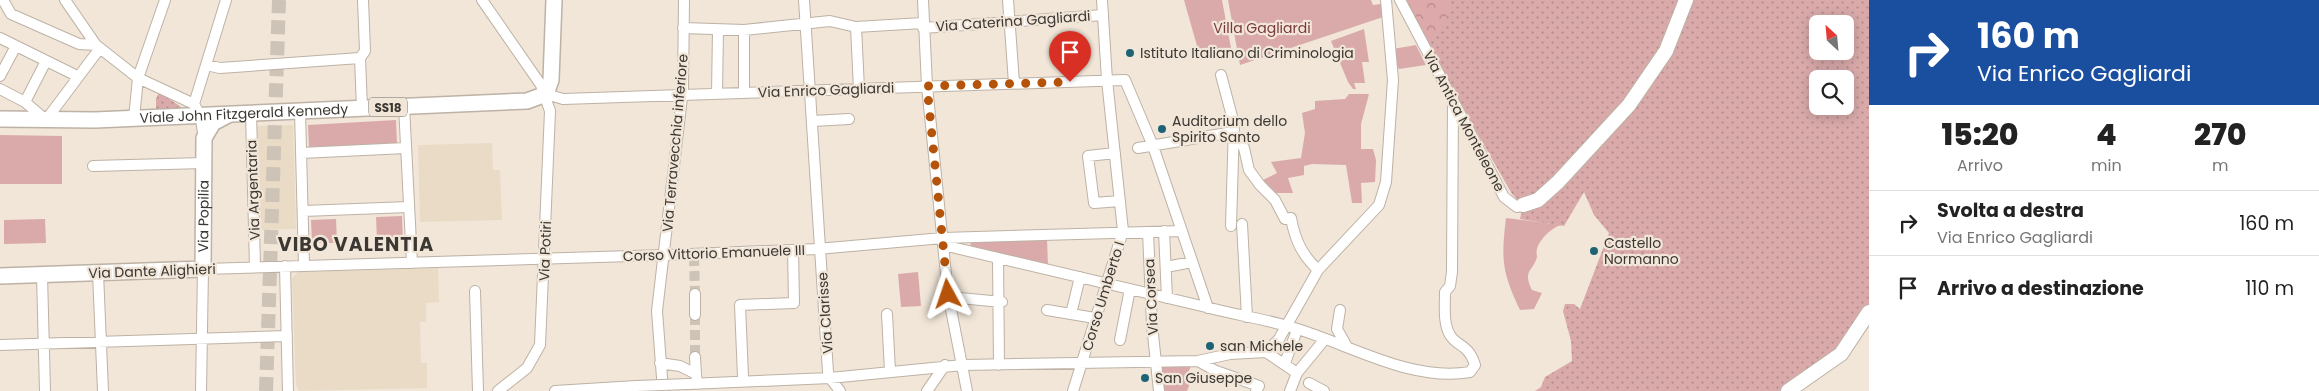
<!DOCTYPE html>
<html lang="it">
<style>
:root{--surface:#fff;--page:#f6f6f6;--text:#222;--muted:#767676;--line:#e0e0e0}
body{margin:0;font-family:Poppins,sans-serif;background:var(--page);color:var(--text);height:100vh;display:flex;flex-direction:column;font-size:19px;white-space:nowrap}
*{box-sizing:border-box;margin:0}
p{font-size:16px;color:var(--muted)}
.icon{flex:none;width:28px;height:28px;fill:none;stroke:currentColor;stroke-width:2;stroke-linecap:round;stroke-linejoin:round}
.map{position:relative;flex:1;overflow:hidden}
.sheet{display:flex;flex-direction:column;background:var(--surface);width:450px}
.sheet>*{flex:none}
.guide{background:#1a4fa0;color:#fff;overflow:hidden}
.needle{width:32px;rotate:334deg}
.buttons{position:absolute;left:1809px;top:15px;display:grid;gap:10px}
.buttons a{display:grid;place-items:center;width:45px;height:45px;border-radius:8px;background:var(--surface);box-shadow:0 2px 12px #0003;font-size:25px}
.pin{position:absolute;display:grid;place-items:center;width:42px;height:42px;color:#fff;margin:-51px -21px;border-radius:50% 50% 50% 0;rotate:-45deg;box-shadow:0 0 5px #0007}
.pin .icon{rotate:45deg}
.me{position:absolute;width:55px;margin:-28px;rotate:355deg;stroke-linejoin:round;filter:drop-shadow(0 0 4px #0008)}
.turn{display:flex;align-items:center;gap:18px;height:105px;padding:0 25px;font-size:22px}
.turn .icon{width:65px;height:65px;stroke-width:2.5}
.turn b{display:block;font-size:35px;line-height:42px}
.eta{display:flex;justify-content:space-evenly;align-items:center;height:85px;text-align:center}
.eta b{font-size:30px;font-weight:800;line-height:35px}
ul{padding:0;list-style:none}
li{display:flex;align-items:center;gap:15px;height:65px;padding:0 25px;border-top:1px solid var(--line)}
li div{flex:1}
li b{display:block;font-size:19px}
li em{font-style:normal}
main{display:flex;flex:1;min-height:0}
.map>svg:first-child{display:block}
.built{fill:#e9dbc6}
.grass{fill:url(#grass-dots);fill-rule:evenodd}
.forest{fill:url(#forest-crowns)}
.green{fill:#daaaaa}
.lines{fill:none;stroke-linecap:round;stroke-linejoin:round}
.street-tunnel{stroke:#cdc3b7;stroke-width:10;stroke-dasharray:10 5;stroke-linecap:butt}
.secondary-tunnel{stroke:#cdc3b7;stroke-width:14;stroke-dasharray:14 7;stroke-linecap:butt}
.street-casing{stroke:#bdb2a5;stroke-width:12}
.secondary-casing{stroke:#bdb2a5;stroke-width:16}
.primary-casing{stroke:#bdb2a5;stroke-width:18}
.street{stroke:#fff;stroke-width:10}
.secondary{stroke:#fff;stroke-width:14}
.primary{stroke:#fff;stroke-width:15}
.street-bridge-casing{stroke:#bdb2a5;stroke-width:12;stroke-linecap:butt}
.street-bridge{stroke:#fff;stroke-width:10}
.route{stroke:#b45309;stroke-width:9;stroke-dasharray:0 16.2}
.poi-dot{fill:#1e6375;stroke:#f1e6d8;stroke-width:2}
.labels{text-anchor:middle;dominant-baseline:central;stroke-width:4.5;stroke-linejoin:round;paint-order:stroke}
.shield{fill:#f1e6d8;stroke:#726c64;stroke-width:1}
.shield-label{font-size:12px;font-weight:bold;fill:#3b3732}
.street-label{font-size:14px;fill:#3b3732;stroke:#f1e6d8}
.park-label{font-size:14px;fill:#7a383c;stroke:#f1e6d8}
.poi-label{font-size:14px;fill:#3b3732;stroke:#f1e6d8;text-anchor:start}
.district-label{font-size:19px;font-weight:bold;letter-spacing:1px;fill:#3b3732;stroke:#f1e6d8}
</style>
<main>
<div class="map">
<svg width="1869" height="391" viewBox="0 0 1869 391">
<defs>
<pattern id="grass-dots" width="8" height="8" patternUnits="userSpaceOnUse" patternTransform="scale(1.25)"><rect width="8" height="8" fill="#daaaaa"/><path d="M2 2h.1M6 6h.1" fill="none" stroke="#b28b8b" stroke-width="1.8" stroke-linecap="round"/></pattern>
<pattern id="forest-crowns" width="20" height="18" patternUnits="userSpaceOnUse" patternTransform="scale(1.25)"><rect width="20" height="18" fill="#dea9aa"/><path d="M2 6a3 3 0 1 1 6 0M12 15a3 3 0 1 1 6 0" fill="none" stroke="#b58a8b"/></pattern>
</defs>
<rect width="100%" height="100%" fill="#f1e6d8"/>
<path class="built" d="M293 125 296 229 259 230 256 126Z
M492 143 493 170H500L502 220 420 222 418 145Z
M438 268 439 302 426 303V322H420L421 363H427V388L299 391 296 385 292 278 298 272Z"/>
<path class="grass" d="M1401 0H1869V312L1852 340 1788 391H1535L1541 387 1545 377 1572 361 1571 341 1563 311 1565 304H1574L1580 309 1609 233 1594 215 1584 192 1564 226 1520 219 1523 205 1512 194ZM1818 24H1845V51H1818ZM1818 79H1845V106H1818Z
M159 92 181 107 180 109 156 112V99Z"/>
<path class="forest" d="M1400 0H1451C1454 16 1435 36 1425 48Z"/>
<path class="green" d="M1184 0H1222L1231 48 1201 60Z
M1228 0H1371L1373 5 1381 4 1383 17 1240 65Z
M1364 29 1369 62H1362L1365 83H1354L1356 89H1353L1348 82 1331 41Z
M1416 45 1426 65 1399 69 1398 67H1395L1393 49Z
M1349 94H1369L1361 124V149H1373L1376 160 1375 182 1361 183 1362 203H1352L1346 165 1312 164 1304 166V175L1288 178 1293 193H1273L1261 181 1277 173 1271 162 1301 158 1305 133 1302 113 1315 109V101L1345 99Z
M396 120 397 144 309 147 308 125Z
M0 135 62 136V184H0Z
M402 216 403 241 377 242 376 217Z
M1506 218 1562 225C1553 226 1539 240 1537 249 1536 252 1537 255 1537 257 1533 272 1522 270 1532 290L1542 293 1534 309 1520 310C1502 272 1501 260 1506 218Z
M45 219 46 243 4 244V220Z
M336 219 337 243H312L311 220Z
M1047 239 1048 266 970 247 971 242Z
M918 272 921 306 901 307 898 274Z
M1193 363 1187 374 1193 376 1187 391H1162L1159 365Z"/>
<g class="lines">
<path class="street-tunnel" d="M694 256 695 294
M695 315V357"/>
<path class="secondary-tunnel" d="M266 391 279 0"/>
<defs>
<path id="street" d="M3 0 11 14 79 44 96 45 138 78 194 104 200 115 203 132
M65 0 96 45
M482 0 541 85 550 111 540 345 527 368 498 391
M804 0 828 372 830 378 840 391
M923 0 927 86 948 294 967 391
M1008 0 1014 83
M1400 0 1504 197 1517 207 1523 205
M856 27 859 89
M683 28 744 30 830 21 856 27 923 23
M923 28 1103 15
M744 30V93
M0 38 77 76
M206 65 220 68 360 58
M1221 75 1234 124 1231 226
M0 76 16 46
M0 89 25 102 46 120 100 48
M546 94 563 99 1125 80 1153 146 1208 308
M717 94 718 30
M25 102 46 61
M194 104 226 0
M404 106 412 263
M362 108 360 58 365 51 363 0
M300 111 304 266
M251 113 255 267
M134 118 138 78 165 0
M813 121 849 119
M1233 132 1244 148 1249 170 1260 185 1275 200 1285 219 1291 218C1295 240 1302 255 1318 270
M1138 148 1233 132
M301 153 406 148
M1115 153 1088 156 1094 203 1120 201
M93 166 204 163
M303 211 409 207
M1242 224 1247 317
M1164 231 1167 298
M1148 232 1152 325 1159 391
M943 245C1031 266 1119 286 1206 307 1232 314 1258 318 1284 325 1343 340 1408 383 1470 372L1475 365C1468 343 1457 347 1450 335 1443 324 1445 305 1445 292L1450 286 1452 272 1453 99
M998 258 999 365
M285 266 288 391
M1166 267 1192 262
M98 273 103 391
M42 275 45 391
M475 291 478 391
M949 297 1002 302
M1047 310 1095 318
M1340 310 1337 329 1346 345
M887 314 890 371
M1071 314 1080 277
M695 315V294
M1120 340 1130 289
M0 345 287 336
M1266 352 1279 339 1318 270 1379 205 1386 182 1393 80 1386 0
M695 357 696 374
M1198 361 1216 371 1259 386 1256 391
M660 363 680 366 696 374 697 384
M1285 363 1297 330
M743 377 740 305 794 303 793 250
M1309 383 1324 391
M688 384 830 378 963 365 1198 361 1230 354 1266 352 1297 373
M201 391 203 269 665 255 817 249 943 238 1182 231
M555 391 636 386
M663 391 657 311 683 89 684 0
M927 391 945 365
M1073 391 1123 231 1107 80 1102 0
M1290 391 1297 373 1325 339"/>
<path id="secondary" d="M1523 205 1538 200 1558 182 1629 105 1666 51 1686 0
M1788 391 1841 354 1869 312"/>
<g id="primary">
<path id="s1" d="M0 119 95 120 527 101 546 94 551 80 554 0"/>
<path id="s2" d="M0 276 203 269 204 138 213 123 228 115"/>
</g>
</defs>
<use href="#street" class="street-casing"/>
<use href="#secondary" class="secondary-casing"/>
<use href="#primary" class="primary-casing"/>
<use href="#street" class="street"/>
<use href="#secondary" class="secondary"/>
<use href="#primary" class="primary"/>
<defs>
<path id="street-bridge" d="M636 386 688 384"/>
</defs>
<use href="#street-bridge" class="street-bridge-casing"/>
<use href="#street-bridge" class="street-bridge"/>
</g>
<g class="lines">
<path class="route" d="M948 294 927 86 1070 82"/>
</g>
<g class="poi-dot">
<circle cx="1130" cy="53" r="5"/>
<circle cx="1162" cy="129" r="5"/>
<circle cx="1594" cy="251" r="5"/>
<circle cx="1210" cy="346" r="5"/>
<circle cx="1145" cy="378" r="5"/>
</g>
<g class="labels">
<rect class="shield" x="369" y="97.5" width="38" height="19" rx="4"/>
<g class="shield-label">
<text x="388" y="107">SS18</text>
</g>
<g class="street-label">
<text transform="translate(1013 21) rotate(-4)">Via Caterina Gagliardi</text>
<text transform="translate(826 90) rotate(-2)">Via Enrico Gagliardi</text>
<text stroke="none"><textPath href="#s1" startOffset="244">Viale John Fitzgerald Kennedy</textPath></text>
<text transform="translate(1464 121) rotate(62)">Via Antica Monteleone</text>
<text transform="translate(675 143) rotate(-85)">Via Terravecchia inferiore</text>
<text transform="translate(253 190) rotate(-92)">Via Argentaria</text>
<text stroke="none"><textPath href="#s2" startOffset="256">Via Popilia</textPath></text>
<text transform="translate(545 251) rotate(-88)">Via Potiri</text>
<text transform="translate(714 253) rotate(-2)">Corso Vittorio Emanuele III</text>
<text transform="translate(152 271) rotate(-2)">Via Dante Alighieri</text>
<text transform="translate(1103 296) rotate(-73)">Corso Umberto I</text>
<text transform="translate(1151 297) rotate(-93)">Via Corsea</text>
<text transform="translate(825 313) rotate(-94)">Via Clarisse</text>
</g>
<g class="park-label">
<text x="1262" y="28">Villa Gagliardi</text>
</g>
<g class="poi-label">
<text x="1140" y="53">Istituto Italiano di Criminologia</text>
<text x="1172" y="121">Auditorium dello<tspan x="1172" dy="16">Spirito Santo</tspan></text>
<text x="1604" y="243">Castello<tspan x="1604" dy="16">Normanno</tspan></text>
<text x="1220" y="346">san Michele</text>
<text x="1155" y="378">San Giuseppe</text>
</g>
<g class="district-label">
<text x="356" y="244">VIBO VALENTIA</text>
</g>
</g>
</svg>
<div class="buttons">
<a><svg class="needle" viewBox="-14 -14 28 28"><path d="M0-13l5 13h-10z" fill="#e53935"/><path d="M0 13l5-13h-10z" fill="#767676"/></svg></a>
<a><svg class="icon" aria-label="search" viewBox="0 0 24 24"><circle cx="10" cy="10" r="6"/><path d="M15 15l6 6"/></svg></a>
</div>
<div class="pin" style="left:1070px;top:82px;background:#d93025"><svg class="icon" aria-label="arrive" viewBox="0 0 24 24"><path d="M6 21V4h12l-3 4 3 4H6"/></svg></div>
<svg class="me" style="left:948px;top:294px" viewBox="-20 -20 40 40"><path d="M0-17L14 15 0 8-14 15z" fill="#b45309" stroke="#fff" stroke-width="4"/></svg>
</div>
<section class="sheet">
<div class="guide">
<div class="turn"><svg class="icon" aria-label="right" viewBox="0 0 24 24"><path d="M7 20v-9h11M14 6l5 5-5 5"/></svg><div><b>160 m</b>Via Enrico Gagliardi</div></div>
</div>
<div class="eta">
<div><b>15:20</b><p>Arrivo</p></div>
<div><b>4</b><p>min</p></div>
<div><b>270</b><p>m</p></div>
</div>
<ul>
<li><svg class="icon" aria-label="right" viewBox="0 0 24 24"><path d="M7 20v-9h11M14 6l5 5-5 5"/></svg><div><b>Svolta a destra</b><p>Via Enrico Gagliardi</p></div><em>160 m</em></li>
<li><svg class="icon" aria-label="arrive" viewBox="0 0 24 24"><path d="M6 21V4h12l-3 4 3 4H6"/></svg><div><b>Arrivo a destinazione</b></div><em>110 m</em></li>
</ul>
</section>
</main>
